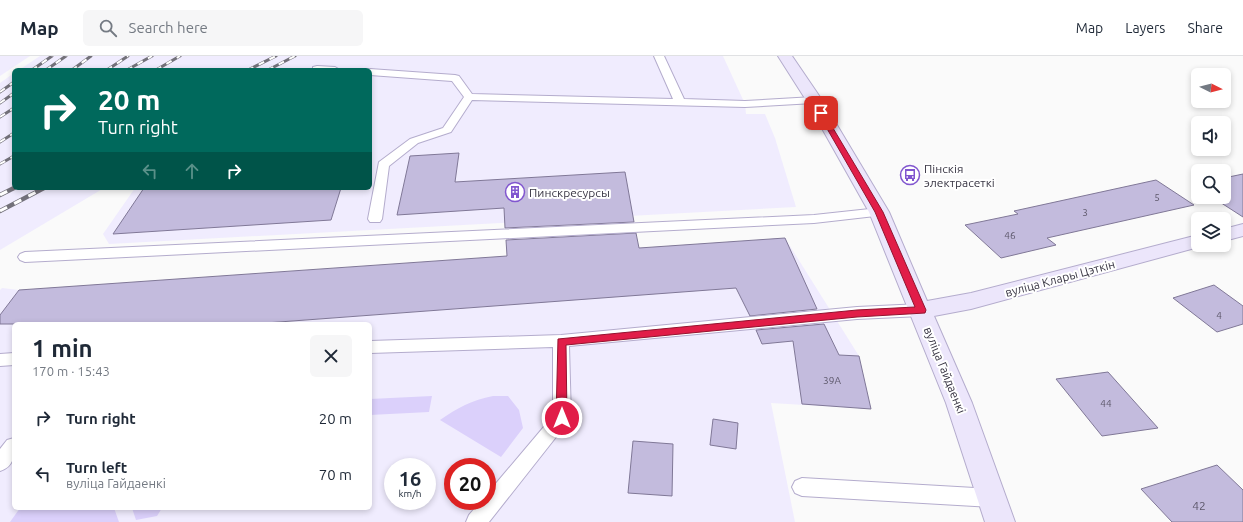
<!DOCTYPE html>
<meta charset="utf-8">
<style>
:root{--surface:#fff;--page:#f6f6f7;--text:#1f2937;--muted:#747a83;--line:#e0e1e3}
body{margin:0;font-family:Ubuntu,sans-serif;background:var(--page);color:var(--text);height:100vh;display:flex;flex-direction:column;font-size:15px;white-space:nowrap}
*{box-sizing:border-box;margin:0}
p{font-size:13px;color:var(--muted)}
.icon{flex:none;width:22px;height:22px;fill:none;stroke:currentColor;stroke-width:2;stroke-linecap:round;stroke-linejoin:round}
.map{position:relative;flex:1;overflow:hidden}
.sheet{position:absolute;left:12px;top:266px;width:360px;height:188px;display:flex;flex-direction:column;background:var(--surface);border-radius:6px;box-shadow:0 2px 6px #0003}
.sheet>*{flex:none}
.banner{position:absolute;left:12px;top:12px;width:360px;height:122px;border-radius:6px;box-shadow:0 2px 6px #0003;background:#00695c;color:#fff;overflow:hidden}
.needle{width:26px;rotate:96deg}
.buttons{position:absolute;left:1191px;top:12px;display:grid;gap:8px}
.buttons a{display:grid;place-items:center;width:40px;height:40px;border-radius:6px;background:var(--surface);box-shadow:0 2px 6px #0003;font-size:20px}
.speed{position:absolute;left:384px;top:402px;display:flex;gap:8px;font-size:20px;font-weight:700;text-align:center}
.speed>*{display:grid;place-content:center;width:52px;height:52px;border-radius:50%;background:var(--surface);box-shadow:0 2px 6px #0003;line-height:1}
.speed small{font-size:10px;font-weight:400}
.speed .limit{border:6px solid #d22;background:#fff;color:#111}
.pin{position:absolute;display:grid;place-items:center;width:34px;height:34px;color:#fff;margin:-17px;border-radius:8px;box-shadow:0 2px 6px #0006}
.me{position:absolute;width:44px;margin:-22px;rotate:0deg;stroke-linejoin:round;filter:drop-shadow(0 0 3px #0008)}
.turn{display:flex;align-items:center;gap:14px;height:84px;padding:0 20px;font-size:18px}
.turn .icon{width:52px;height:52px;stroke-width:2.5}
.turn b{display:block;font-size:28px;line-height:34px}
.lanes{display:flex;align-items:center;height:38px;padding:0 20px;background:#0003;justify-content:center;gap:20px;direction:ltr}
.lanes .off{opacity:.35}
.round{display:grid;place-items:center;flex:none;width:42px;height:42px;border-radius:6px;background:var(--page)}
.head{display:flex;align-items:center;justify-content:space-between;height:68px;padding:0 20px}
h1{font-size:24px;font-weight:700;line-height:30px}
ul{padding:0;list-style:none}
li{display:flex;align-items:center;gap:12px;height:56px;padding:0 20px}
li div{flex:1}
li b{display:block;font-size:15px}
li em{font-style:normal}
header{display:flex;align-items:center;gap:24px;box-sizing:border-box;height:56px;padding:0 20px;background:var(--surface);border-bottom:1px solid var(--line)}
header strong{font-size:19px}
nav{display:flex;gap:22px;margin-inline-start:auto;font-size:14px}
.search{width:280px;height:36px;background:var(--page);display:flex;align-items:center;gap:10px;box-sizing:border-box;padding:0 14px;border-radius:6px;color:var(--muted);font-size:15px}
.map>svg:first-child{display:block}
.built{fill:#f0ecfe;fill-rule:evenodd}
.green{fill:#dbd0fb}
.building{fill:#c3bbdd;stroke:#807897}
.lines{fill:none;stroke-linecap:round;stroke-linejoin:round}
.lane-casing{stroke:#b4accd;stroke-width:2}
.secondary-casing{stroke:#b4accd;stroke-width:2}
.lane{fill:#fff;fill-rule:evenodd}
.secondary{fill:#ece6fb;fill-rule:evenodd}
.rail-far1-casing{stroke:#73717a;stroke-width:3}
.rail-casing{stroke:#73717a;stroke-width:4.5}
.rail-far1{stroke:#fff;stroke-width:2;stroke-dasharray:6;stroke-linecap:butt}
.rail{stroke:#fff;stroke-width:3;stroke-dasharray:8;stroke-linecap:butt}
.route{fill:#e11d48;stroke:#92132f}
.labels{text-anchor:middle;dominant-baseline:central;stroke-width:4;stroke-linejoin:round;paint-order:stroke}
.number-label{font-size:10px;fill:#5c576a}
.poi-label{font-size:12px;fill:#393644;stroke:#fff;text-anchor:start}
.street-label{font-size:12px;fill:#393644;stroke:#fff}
.near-number-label{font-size:12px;fill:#5c576a}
</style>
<header>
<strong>Map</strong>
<div class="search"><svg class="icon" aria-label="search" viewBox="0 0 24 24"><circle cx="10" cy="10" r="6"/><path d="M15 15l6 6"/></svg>Search here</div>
<nav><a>Map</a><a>Layers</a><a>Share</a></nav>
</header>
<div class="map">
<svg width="1243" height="466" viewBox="0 0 1243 466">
<rect width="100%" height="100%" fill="#fafafa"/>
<path class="built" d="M0 0H30L0 20Z
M40 0H723L745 48 746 58H765L775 82 796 151 109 188 103 178 135 132H370V14H19Z
M14 17V132H104L0 194V27Z
M785 182 859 300 871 353 771 347 795 466H0V234L2 232 19 234ZM14 268H370V452H14ZM393 411H427V445H393ZM453 411H487V445H453Z"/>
<path class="green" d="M432 340 429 356 370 359V343Z
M493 340H508L519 354 523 372 501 401 440 364C457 352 472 344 493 340Z
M20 452H114L119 466H10Z
M132 452H162L157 460 136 464Z"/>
<path class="building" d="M459 97 455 126 625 116 634 166 505 172 504 152 397 159 410 100Z
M1243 118V161L1212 141H1224V122Z
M1156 124 1194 149 1047 182 1056 189 1001 202 965 169 1018 158 1014 155Z
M144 132H341L331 164 113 178Z
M636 177 639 192 785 182 817 253 750 260 736 232 252 268H0V259L19 234 507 200 506 184Z
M1214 229 1243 250V268L1217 276 1173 242Z
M824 268 839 299 859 300 871 353 802 348 793 285 762 288 756 274Z
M1108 316 1158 372 1102 380 1056 323Z
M713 363 738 367 736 393 710 389Z
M633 385 673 388 672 440 628 437Z
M1217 409 1243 434V466H1172L1141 433Z"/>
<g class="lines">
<defs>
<path id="lane" d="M654 0H664L684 43 745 45 814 41 819 44 814 47 745 51 472 44 451 76 418 87 389 110 382 163 380 166H370L368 163 379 106 410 83 443 72 464 41 452 25 370 19V14H366L370 13 455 19 459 20 472 38 673 43Z
M317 10 335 11 340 14H313V11Z
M879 152 884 153 886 156 884 159 814 167 25 206 20 204 18 201 20 198 25 196 814 159Z
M921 248 926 250 929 254 926 258 921 260 857 263 569 290 571 362 489 466H466L469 459 481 445H487V438L553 360V291L370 297V285L561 279 857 251Z
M14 297V309L0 310V298Z
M14 382C14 397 16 410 0 415V393L7 384Z
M802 422 992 433 999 436 1002 442 999 448 992 451 802 440 795 437 792 431 795 425Z"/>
<path id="secondary" d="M778 0H792L822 44 889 156 927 245 971 237 1198 179V189H1206L971 253 934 260 972 347 1015 466H985L946 347 869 156 806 44Z
M1243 168V180L1224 185V173Z"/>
</defs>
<use href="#lane" class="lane-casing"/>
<use href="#secondary" class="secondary-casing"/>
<use href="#lane" class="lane"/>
<use href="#secondary" class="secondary"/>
<defs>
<path id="rail-far1" d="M32 14 52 0
M46 14 66 0
M72 14 91 0
M107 14 128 0
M127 14 152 0
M156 14 180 0
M248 14 276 0
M268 14 295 0
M0 36 14 26
M0 47 14 37
M0 61 14 52
M0 86 14 77
M0 108 14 100"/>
<path id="rail" d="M0 139 14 132
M0 155 44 132"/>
</defs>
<use href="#rail-far1" class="rail-far1-casing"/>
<use href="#rail" class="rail-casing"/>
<use href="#rail-far1" class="rail-far1"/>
<use href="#rail" class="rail"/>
</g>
<path class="route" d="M821 55 824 57 883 156 926 254 925 257 857 261 566 289 567 362 565 366H558L556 362 558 283 857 254 915 251 875 156 818 57Z"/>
<defs>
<symbol id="bus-ring" viewBox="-11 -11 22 22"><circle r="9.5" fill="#fff" stroke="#8156cf" stroke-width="1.5"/><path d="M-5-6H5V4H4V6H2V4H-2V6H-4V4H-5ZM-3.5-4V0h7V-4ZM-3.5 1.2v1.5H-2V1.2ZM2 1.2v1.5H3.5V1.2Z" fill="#8156cf"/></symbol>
<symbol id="building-ring" viewBox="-11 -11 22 22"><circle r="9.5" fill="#fff" stroke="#8156cf" stroke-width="1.5"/><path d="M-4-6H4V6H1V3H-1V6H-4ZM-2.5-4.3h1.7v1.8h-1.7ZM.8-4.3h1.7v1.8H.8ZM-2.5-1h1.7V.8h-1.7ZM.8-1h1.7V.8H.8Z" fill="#8156cf"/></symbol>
</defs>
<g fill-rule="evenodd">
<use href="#bus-ring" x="899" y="108" width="22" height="22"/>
<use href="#building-ring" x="504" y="125" width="22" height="22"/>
</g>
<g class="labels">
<g class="number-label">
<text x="1157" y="141">5</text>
<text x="1085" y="156">3</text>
<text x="1010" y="179">46</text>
<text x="1219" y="259">4</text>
<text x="832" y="324">39А</text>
<text x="1106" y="347">44</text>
</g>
<g class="poi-label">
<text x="924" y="112">Пінскія<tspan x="924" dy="14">электрасеткі</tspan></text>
<text x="529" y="136">Пинскресурсы</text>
</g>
<g class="street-label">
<text transform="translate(1060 222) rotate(-15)">вуліца Клары Цэткін</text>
<text transform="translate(945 314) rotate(68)">вуліца Гайдаенкі</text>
</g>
<g class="near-number-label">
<text x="1199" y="449">42</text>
</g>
</g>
</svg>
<div class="buttons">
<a><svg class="needle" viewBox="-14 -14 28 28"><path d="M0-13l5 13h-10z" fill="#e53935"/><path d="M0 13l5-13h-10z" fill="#747a83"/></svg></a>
<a><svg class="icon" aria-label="sound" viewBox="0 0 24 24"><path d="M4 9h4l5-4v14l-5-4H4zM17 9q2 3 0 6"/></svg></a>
<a><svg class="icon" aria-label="search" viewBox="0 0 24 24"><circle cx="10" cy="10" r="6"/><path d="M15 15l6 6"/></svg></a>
<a><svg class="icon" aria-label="layers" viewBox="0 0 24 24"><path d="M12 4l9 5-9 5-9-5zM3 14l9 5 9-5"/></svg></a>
</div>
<div class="speed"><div>16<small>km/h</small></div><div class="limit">20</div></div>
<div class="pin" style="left:821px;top:57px;background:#d93025"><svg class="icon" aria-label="arrive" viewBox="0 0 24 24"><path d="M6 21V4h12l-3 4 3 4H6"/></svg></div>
<svg class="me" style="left:562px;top:362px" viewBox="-20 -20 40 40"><circle r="17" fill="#e11d48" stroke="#fff" stroke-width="3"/><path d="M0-11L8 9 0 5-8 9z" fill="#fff"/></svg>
<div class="banner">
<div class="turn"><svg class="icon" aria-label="right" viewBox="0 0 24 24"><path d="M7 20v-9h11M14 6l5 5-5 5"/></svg><div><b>20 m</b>Turn right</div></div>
<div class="lanes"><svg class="icon off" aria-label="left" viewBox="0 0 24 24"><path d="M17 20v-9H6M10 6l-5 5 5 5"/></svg><svg class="icon off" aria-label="ahead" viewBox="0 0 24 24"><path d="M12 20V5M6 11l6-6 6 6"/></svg><svg class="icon" aria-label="right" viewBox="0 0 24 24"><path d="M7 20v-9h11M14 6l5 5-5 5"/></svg></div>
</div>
<section class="sheet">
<div class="head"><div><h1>1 min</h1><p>170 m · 15:43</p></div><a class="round"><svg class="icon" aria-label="close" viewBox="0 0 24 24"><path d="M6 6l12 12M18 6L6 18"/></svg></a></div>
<ul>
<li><svg class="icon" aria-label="right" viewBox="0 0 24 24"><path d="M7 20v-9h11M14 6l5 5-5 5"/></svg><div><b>Turn right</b></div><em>20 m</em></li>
<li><svg class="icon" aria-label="left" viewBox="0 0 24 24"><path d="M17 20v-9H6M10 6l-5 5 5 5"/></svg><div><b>Turn left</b><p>вуліца Гайдаенкі</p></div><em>70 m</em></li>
</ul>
</section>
</div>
